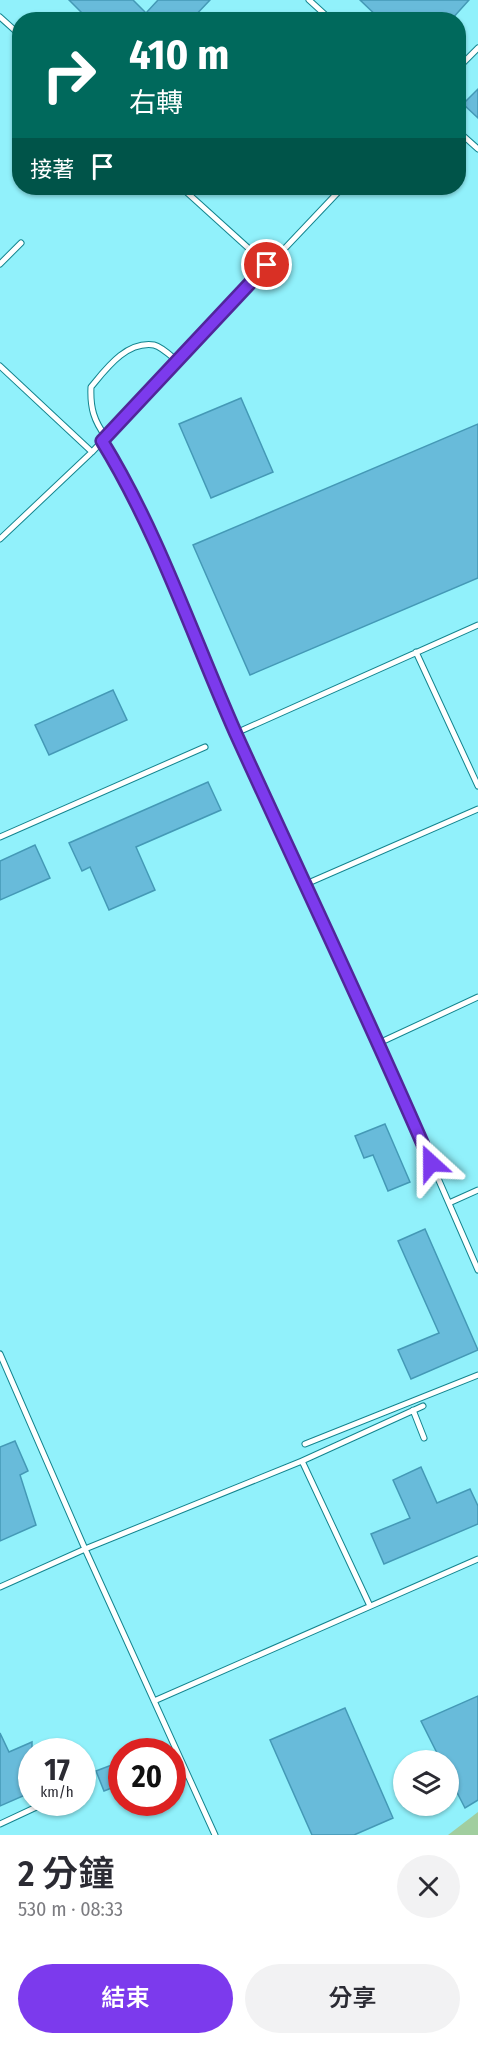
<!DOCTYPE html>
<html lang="zh-TW">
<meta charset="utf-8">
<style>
:root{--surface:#fff;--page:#f2f2f3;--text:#2b2b33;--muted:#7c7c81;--accent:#7c3aed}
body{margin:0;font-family:"Fira Sans Condensed","Noto Sans TC",sans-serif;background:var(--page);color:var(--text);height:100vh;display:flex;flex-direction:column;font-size:22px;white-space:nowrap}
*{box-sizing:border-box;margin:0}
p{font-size:20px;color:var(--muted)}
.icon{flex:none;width:33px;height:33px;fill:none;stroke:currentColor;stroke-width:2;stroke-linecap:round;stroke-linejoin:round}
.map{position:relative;height:1835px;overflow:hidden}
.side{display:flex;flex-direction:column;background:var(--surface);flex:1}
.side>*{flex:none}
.top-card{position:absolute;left:12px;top:12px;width:454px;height:183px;border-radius:24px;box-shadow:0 2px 4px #0004;background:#00695c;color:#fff;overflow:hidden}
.buttons{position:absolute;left:393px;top:1750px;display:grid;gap:12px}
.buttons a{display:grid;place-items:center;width:66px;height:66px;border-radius:50%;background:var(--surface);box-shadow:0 2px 4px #0004;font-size:30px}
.speed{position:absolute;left:18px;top:1738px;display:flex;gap:12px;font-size:30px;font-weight:700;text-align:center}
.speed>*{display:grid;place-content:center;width:78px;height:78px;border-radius:50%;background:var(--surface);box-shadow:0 2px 4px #0004;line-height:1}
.speed small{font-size:15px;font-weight:400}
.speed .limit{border:9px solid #d22;background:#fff;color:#111}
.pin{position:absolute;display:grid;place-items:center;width:51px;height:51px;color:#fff;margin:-26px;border:3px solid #fff;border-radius:50%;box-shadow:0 2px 6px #0007}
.me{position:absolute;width:66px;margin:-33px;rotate:336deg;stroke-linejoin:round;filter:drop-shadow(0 0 4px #0008)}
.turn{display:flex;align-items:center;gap:21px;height:126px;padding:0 18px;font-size:27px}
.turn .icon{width:78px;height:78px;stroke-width:2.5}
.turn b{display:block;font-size:42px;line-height:51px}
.then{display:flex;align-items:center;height:57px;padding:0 18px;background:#0003;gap:12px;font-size:22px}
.round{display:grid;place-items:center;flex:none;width:63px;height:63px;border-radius:32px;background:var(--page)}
.headline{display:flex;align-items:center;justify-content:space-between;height:102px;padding:0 18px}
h1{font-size:36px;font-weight:600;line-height:45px}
.button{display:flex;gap:12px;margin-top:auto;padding:12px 18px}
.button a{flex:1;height:69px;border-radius:36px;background:var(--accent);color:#fff;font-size:24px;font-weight:600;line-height:69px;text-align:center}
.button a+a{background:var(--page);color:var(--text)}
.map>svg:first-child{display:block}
.green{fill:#a1ce9f}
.building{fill:#68bbda;stroke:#4499b6;stroke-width:1.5}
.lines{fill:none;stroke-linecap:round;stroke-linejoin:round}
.lane-casing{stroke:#13848e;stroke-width:7}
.lane{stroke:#fff;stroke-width:5}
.route-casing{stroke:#51269a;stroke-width:15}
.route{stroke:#7c3aed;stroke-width:10}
</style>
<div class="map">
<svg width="478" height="1835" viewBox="0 0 478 1835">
<rect width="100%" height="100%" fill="#91f1fb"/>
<path class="green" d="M478 1812V1835H448Z"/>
<path class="building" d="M69 0H133L146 13 158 0H210L191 20H89Z
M360 0H469L451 20H443L438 14 433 20H381Z
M478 89V118L463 104Z
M241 398 273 472 211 498 179 424Z
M478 424V578L250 675 193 545Z
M113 690 127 720 49 755 35 725Z
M208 782 221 810 136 847 155 890 109 910 90 867 82 871 69 843Z
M35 845 50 878 0 900V861Z
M385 1124 410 1182 388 1191 373 1155 364 1158 355 1136Z
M425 1229 478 1350 411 1379 398 1350 439 1333 398 1241Z
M15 1441 28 1471 20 1475 36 1525 0 1541V1447Z
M421 1467 437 1503 470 1489 478 1506V1524L384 1564 371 1534 410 1518 393 1480Z
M478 1696V1800L465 1808 448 1775V1761H441L421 1721Z
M345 1708 393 1818 354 1835H312L270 1740Z
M0 1733 9 1752 32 1742V1792L0 1806Z
M122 1761V1784L104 1791 96 1771Z"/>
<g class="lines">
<defs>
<path id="lane" d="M309 0 331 20
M0 17 20 35
M459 67 478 48
M459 132 478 149
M182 188 267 265
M0 264 21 243
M0 366 92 452
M106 437C94 421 90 408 91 387 106 369 126 341 154 345 162 347 171 356 177 361
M102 441 113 458 159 551 236 733 379 1043 478 1270
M0 539 92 452 342 188
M416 652 478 786
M236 733 478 625
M0 837 205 747
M306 884 478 809
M379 1043 478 997
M449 1203 478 1190
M0 1354 85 1549 215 1835
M413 1410 424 1438
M305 1444 478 1375
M302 1461 370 1606
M0 1587 85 1549 302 1461 423 1406
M154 1701 478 1559
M82 1786 91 1782
M0 1824 45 1803"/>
</defs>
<use href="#lane" class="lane-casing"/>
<use href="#lane" class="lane"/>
</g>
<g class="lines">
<defs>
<path id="route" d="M267 265 102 441C158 532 193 637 236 734 301 877 369 1019 431 1163"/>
</defs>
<use href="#route" class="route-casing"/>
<use href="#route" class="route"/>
</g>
</svg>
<div class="buttons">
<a><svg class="icon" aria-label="layers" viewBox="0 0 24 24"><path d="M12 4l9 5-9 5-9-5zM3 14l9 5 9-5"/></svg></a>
</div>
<div class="speed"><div>17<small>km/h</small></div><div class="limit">20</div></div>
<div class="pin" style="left:267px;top:265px;background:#d93025"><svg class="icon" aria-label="arrive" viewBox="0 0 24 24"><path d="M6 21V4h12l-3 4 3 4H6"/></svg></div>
<svg class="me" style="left:431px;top:1163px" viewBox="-20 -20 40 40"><path d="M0-17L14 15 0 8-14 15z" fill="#7c3aed" stroke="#fff" stroke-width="4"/></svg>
<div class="top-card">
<div class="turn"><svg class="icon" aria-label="right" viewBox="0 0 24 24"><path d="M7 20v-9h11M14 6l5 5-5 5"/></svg><div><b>410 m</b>右轉</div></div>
<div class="then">接著<svg class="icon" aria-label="arrive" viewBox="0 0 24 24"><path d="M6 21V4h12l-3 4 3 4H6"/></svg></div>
</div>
</div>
<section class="side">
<div class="headline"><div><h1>2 分鐘</h1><p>530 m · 08:33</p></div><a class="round"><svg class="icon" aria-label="close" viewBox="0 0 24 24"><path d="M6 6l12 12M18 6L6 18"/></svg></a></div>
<div class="button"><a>結束</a><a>分享</a></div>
</section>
